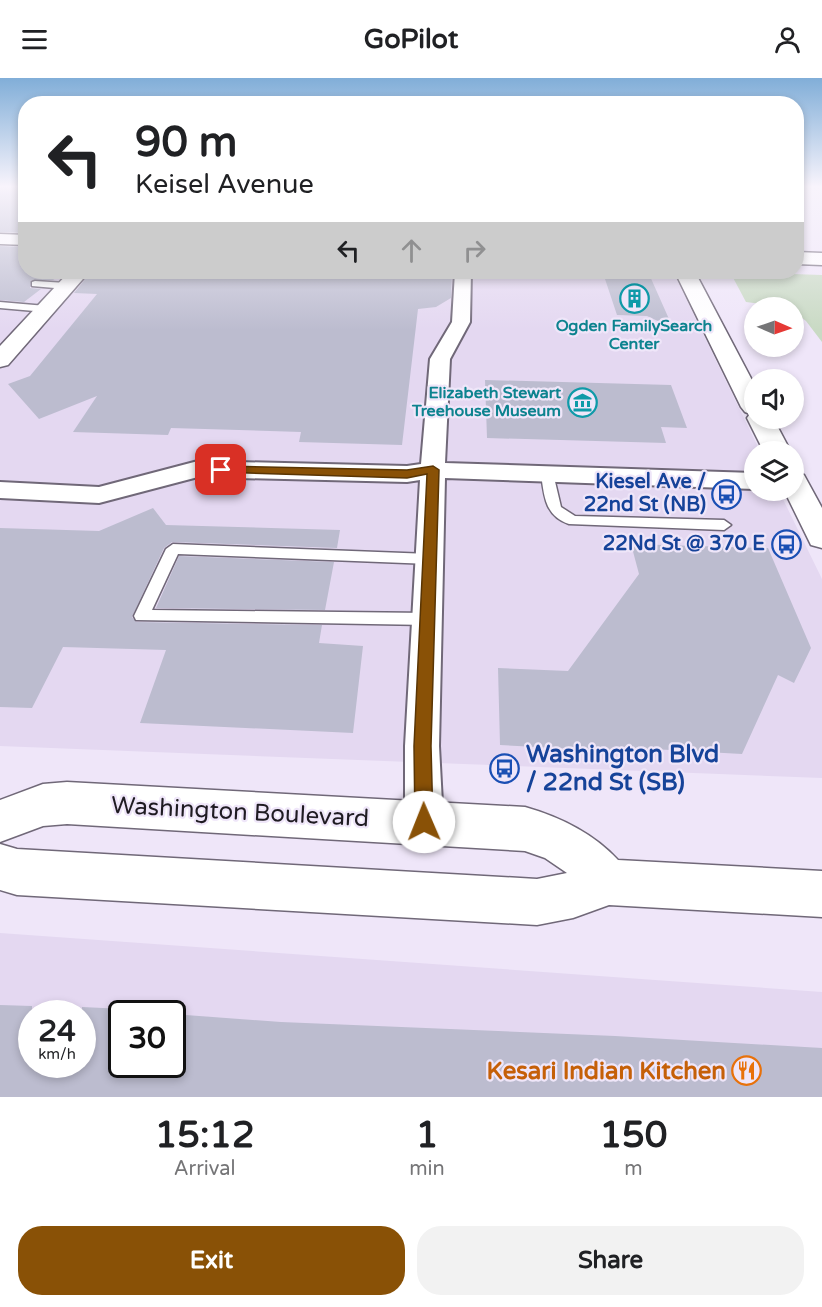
<!DOCTYPE html>
<style>
:root{--surface:#fff;--page:#f2f2f2;--text:#202124;--muted:#757577;--accent:#895106}
body{margin:0;font-family:"Varela Round",sans-serif;background:var(--page);color:var(--text);height:100vh;display:flex;flex-direction:column;font-size:22px;white-space:nowrap}
*{box-sizing:border-box;margin:0}
p{font-size:20px;color:var(--muted)}
.icon{flex:none;width:33px;height:33px;fill:none;stroke:currentColor;stroke-width:2;stroke-linecap:round;stroke-linejoin:round}
.map{position:relative;height:1019px;overflow:hidden}
.side{display:flex;flex-direction:column;background:var(--surface);flex:1}
.side>*{flex:none}
.guide{position:absolute;left:18px;top:18px;width:786px;height:183px;border-radius:24px;box-shadow:0 3px 9px #0003;background:#fff;color:var(--text);overflow:hidden}
.needle{width:39px;rotate:92deg}
.fabs{position:absolute;left:744px;top:219px;display:grid;gap:12px}
.fabs a{display:grid;place-items:center;width:60px;height:60px;border-radius:50%;background:var(--surface);box-shadow:0 3px 9px #0003;font-size:30px}
.speed{position:absolute;left:18px;top:922px;display:flex;gap:12px;font-size:30px;font-weight:700;text-align:center}
.speed>*{display:grid;place-content:center;width:78px;height:78px;border-radius:50%;background:var(--surface);box-shadow:0 3px 9px #0003;line-height:1}
.speed small{font-size:15px;font-weight:400}
.speed .limit{border:3px solid #111;border-radius:9px;background:#fff;color:#111}
.pin{position:absolute;display:grid;place-items:center;width:51px;height:51px;color:#fff;margin:-26px;border-radius:12px;box-shadow:0 3px 9px #0006}
.me{position:absolute;width:66px;margin:-33px;rotate:359deg;stroke-linejoin:round;filter:drop-shadow(0 0 4px #0008)}
.turn{display:flex;align-items:center;gap:21px;height:126px;padding:0 18px;font-size:27px}
.turn .icon{width:78px;height:78px;stroke-width:2.5}
.turn b{display:block;font-size:42px;line-height:51px}
.lanes{display:flex;align-items:center;height:57px;padding:0 18px;background:#0003;justify-content:center;gap:30px;direction:ltr}
.lanes .off{opacity:.35}
.eta{display:flex;justify-content:space-evenly;align-items:center;height:102px;text-align:center}
.eta b{font-size:36px;font-weight:800;line-height:42px}
.primary-button{display:flex;gap:12px;margin-top:auto;padding:12px 18px}
.primary-button a{flex:1;height:69px;border-radius:24px;background:var(--accent);color:#fff;font-size:24px;font-weight:800;line-height:69px;text-align:center}
.primary-button a+a{background:var(--page);color:var(--text)}
header{display:flex;justify-content:space-between;align-items:center;height:78px;padding:0 18px;background:var(--surface);font-size:27px;font-weight:800}
.map>svg:first-child{display:block}
.built{fill:#e4d8f1;fill-rule:evenodd}
.green{fill:#c9dac4}
.building{fill:#bcbccf}
.lines{fill:none;stroke-linecap:round;stroke-linejoin:round}
.service-casing{stroke:#706878;stroke-width:3}
.minor-casing{stroke:#706878;stroke-width:4}
.tertiary-casing{stroke:#706878;stroke-width:3}
.primary-casing{stroke:#706878;stroke-width:3}
.service{fill:#fff;fill-rule:evenodd}
.minor{fill:#fff;fill-rule:evenodd}
.tertiary{fill:#fff;fill-rule:evenodd}
.primary{fill:#fff;fill-rule:evenodd}
.route{fill:#895106;stroke:#593504;stroke-width:1.5}
.labels{text-anchor:middle;dominant-baseline:central;stroke-width:4.5;stroke-linejoin:round;paint-order:stroke}
.far-culture-label{font-size:16px;font-weight:bold;fill:#0d838f;stroke:#efe6f9}
.transit-label{font-size:20px;font-weight:bold;fill:#164399;stroke:#efe6f9;text-anchor:end}
.near-transit-label{font-size:24px;font-weight:bold;fill:#164399;stroke:#efe6f9;text-anchor:start}
.near-street-label{font-size:24px;fill:#1f1b22;stroke:#efe6f9}
.near-food-label{font-size:24px;font-weight:bold;fill:#c56008;stroke:#efe6f9;text-anchor:end}
</style>
<header><svg class="icon" aria-label="menu" viewBox="0 0 24 24"><path d="M4 6h16M4 12h16M4 18h16"/></svg>GoPilot<svg class="icon" aria-label="person" viewBox="0 0 24 24"><circle cx="12" cy="8" r="4"/><path d="M4 21q1-7 8-7t8 7"/></svg></header>
<div class="map">
<svg width="822" height="1019" viewBox="0 0 822 1019">
<rect width="100%" height="100%" fill="#efe6f9"/>
<path class="built" d="M0 169 26 194H673L760 373 754 374V412L779 413 822 501V700L0 668Z
M0 855 822 914V1019H0ZM32 936H82V987H32ZM122 936H172V987H122Z"/>
<path class="green" d="M730 194 822 197V264L806 243 794 234V230L746 224Z"/>
<path class="building" d="M0 109H26V155L0 154Z
M0 168 26 169V194H66L53 202H31L30 210 41 211 24 224 0 222Z
M91 194H452L451 220 436 229 418 231 402 367 299 364 301 354 171 350 168 357 73 354 97 318 39 341 8 306 30 298 97 216 74 215Z
M603 195 649 196 673 250 647 238 617 237Z
M485 302 671 307 687 350 661 349 666 365 487 360Z
M153 430 166 447 340 452 337 470 172 464 164 470 132 539 136 544 322 547 319 565 363 568 353 655 140 645 166 572 63 569 32 630 0 629V450L99 453Z
M631 466 768 470 811 570 794 605 778 597 742 676 652 671 649 675 500 667 498 590 568 593 639 496Z
M179 478 334 484 325 532 156 530Z
M0 927 32 928V987H82V929L103 930 122 931V987H172V936L281 944 615 958 822 970V1019H0Z"/>
<g class="lines">
<defs>
<path id="service" d="M35 203 66 205 70 208 66 211 32 208V204Z
M0 224 46 228 51 231 46 234 0 230Z
M547 391 553 395 561 429 575 438 724 442 731 447 724 452 569 446C545 438 544 418 541 395Z
M173 466 430 476 437 481 430 486 178 476 152 532 428 535 434 537 436 541 434 545 428 547 136 542 134 538 166 471Z"/>
<path id="minor" d="M455 194H471L470 244 450 281 445 385 754 395V411L445 400 439 668 443 744 437 757 424 763 411 757 405 744V668L420 402 407 404 198 399 99 425 0 420V404L99 409 198 383 407 388 421 386 430 281 452 244Z"/>
<path id="tertiary" d="M0 156 26 157V167L0 166Z
M796 174 822 175V187L796 186Z
M69 194H89L8 287 0 289V268Z
M675 194H695L754 306V340H773L791 374H764L747 340 750 336 745 334 741 329Z
M794 394 804 397 822 430V470L811 467 784 412H794Z"/>
<path id="primary" d="M67 704 525 729C560 739 593 755 618 782L822 793V839L609 827 573 840 537 847 17 817 0 812V766L17 771 537 801 567 795 545 780 525 773 67 746 43 748 0 764V722L43 706Z"/>
</defs>
<use href="#service" class="service-casing"/>
<use href="#minor" class="minor-casing"/>
<use href="#tertiary" class="tertiary-casing"/>
<use href="#primary" class="primary-casing"/>
<use href="#service" class="service"/>
<use href="#minor" class="minor"/>
<use href="#tertiary" class="tertiary"/>
<use href="#primary" class="primary"/>
</g>
<linearGradient id="sky" x2="0" y2="1"><stop stop-color="#81aed8"/><stop offset="0.43" stop-color="#f8f4fc"/><stop offset="1" stop-color="#f8f4fc" stop-opacity="0"/></linearGradient>
<rect width="822" height="252" fill="url(#sky)"/>
<path class="route" d="M221 388 407 392 433 388 439 392 431 668 433 744 430 750 424 753 417 750 415 744 414 668 427 396 407 400 217 394 215 392Z"/>
<defs>
<symbol id="building-ring" viewBox="-11 -11 22 22"><circle r="9.5" fill="#efe6f9" stroke="#0f9aa8" stroke-width="1.5"/><path d="M-4-6H4V6H1V3H-1V6H-4ZM-2.5-4.3h1.7v1.8h-1.7ZM.8-4.3h1.7v1.8H.8ZM-2.5-1h1.7V.8h-1.7ZM.8-1h1.7V.8H.8Z" fill="#0f9aa8"/></symbol>
<symbol id="museum-ring" viewBox="-11 -11 22 22"><circle r="9.5" fill="#efe6f9" stroke="#0f9aa8" stroke-width="1.5"/><path d="M0-6L6-3V-2H-6V-3ZM-5-1h2V3h-2ZM-1-1h2V3h-2ZM3-1h2V3H3ZM-6 4H6V6H-6Z" fill="#0f9aa8"/></symbol>
<symbol id="bus-ring" viewBox="-11 -11 22 22"><circle r="9.5" fill="#efe6f9" stroke="#1a4fb4" stroke-width="1.5"/><path d="M-5-6H5V4H4V6H2V4H-2V6H-4V4H-5ZM-3.5-4V0h7V-4ZM-3.5 1.2v1.5H-2V1.2ZM2 1.2v1.5H3.5V1.2Z" fill="#1a4fb4"/></symbol>
<symbol id="restaurant-ring" viewBox="-11 -11 22 22"><circle r="9.5" fill="#efe6f9" stroke="#e8710a" stroke-width="1.5"/><path d="M-5-6h1v4h1v-4h1v4h1v-4h1v5L-1.5 .5V6h-2V.5L-5-1ZM5-6V6H3V1.5H1.5Q1.5-4 5-6Z" fill="#e8710a"/></symbol>
</defs>
<g fill-rule="evenodd">
<use href="#building-ring" x="618" y="204" width="33" height="33"/>
<use href="#museum-ring" x="566" y="308" width="33" height="33"/>
<use href="#bus-ring" x="710" y="400" width="33" height="33"/>
<use href="#bus-ring" x="770" y="450" width="33" height="33"/>
<use href="#bus-ring" x="488" y="674" width="33" height="33"/>
<use href="#restaurant-ring" x="730" y="976" width="33" height="33"/>
</g>
<g class="labels">
<g class="far-culture-label">
<text x="634" y="248">Ogden FamilySearch<tspan x="634" dy="18">Center</tspan></text>
<text x="561" y="315" text-anchor="end">Elizabeth Stewart<tspan x="561" dy="18">Treehouse Museum</tspan></text>
</g>
<g class="transit-label">
<text x="706" y="404">Kiesel Ave /<tspan x="706" dy="23">22nd St (NB)</tspan></text>
<text x="765" y="466">22Nd St @ 370 E</text>
</g>
<g class="near-transit-label">
<text x="526" y="676">Washington Blvd<tspan x="526" dy="28">/ 22nd St (SB)</tspan></text>
</g>
<g class="near-street-label">
<text transform="translate(240 734) rotate(3)">Washington Boulevard</text>
</g>
<g class="near-food-label">
<text x="726" y="993">Kesari Indian Kitchen</text>
</g>
</g>
</svg>
<div class="fabs">
<a><svg class="needle" viewBox="-14 -14 28 28"><path d="M0-13l5 13h-10z" fill="#e53935"/><path d="M0 13l5-13h-10z" fill="#757577"/></svg></a>
<a><svg class="icon" aria-label="sound" viewBox="0 0 24 24"><path d="M4 9h4l5-4v14l-5-4H4zM17 9q2 3 0 6"/></svg></a>
<a><svg class="icon" aria-label="layers" viewBox="0 0 24 24"><path d="M12 4l9 5-9 5-9-5zM3 14l9 5 9-5"/></svg></a>
</div>
<div class="speed"><div>24<small>km/h</small></div><div class="limit">30</div></div>
<div class="pin" style="left:221px;top:392px;background:#d93025"><svg class="icon" aria-label="arrive" viewBox="0 0 24 24"><path d="M6 21V4h12l-3 4 3 4H6"/></svg></div>
<svg class="me" style="left:424px;top:744px" viewBox="-20 -20 40 40"><circle r="19" fill="#fff"/><path d="M0-13L10 11 0 6-10 11z" fill="#895106"/></svg>
<div class="guide">
<div class="turn"><svg class="icon" aria-label="left" viewBox="0 0 24 24"><path d="M17 20v-9H6M10 6l-5 5 5 5"/></svg><div><b>90 m</b>Keisel Avenue</div></div>
<div class="lanes"><svg class="icon" aria-label="left" viewBox="0 0 24 24"><path d="M17 20v-9H6M10 6l-5 5 5 5"/></svg><svg class="icon off" aria-label="ahead" viewBox="0 0 24 24"><path d="M12 20V5M6 11l6-6 6 6"/></svg><svg class="icon off" aria-label="right" viewBox="0 0 24 24"><path d="M7 20v-9h11M14 6l5 5-5 5"/></svg></div>
</div>
</div>
<section class="side">
<div class="eta">
<div><b>15:12</b><p>Arrival</p></div>
<div><b>1</b><p>min</p></div>
<div><b>150</b><p>m</p></div>
</div>
<div class="primary-button"><a>Exit</a><a>Share</a></div>
</section>
